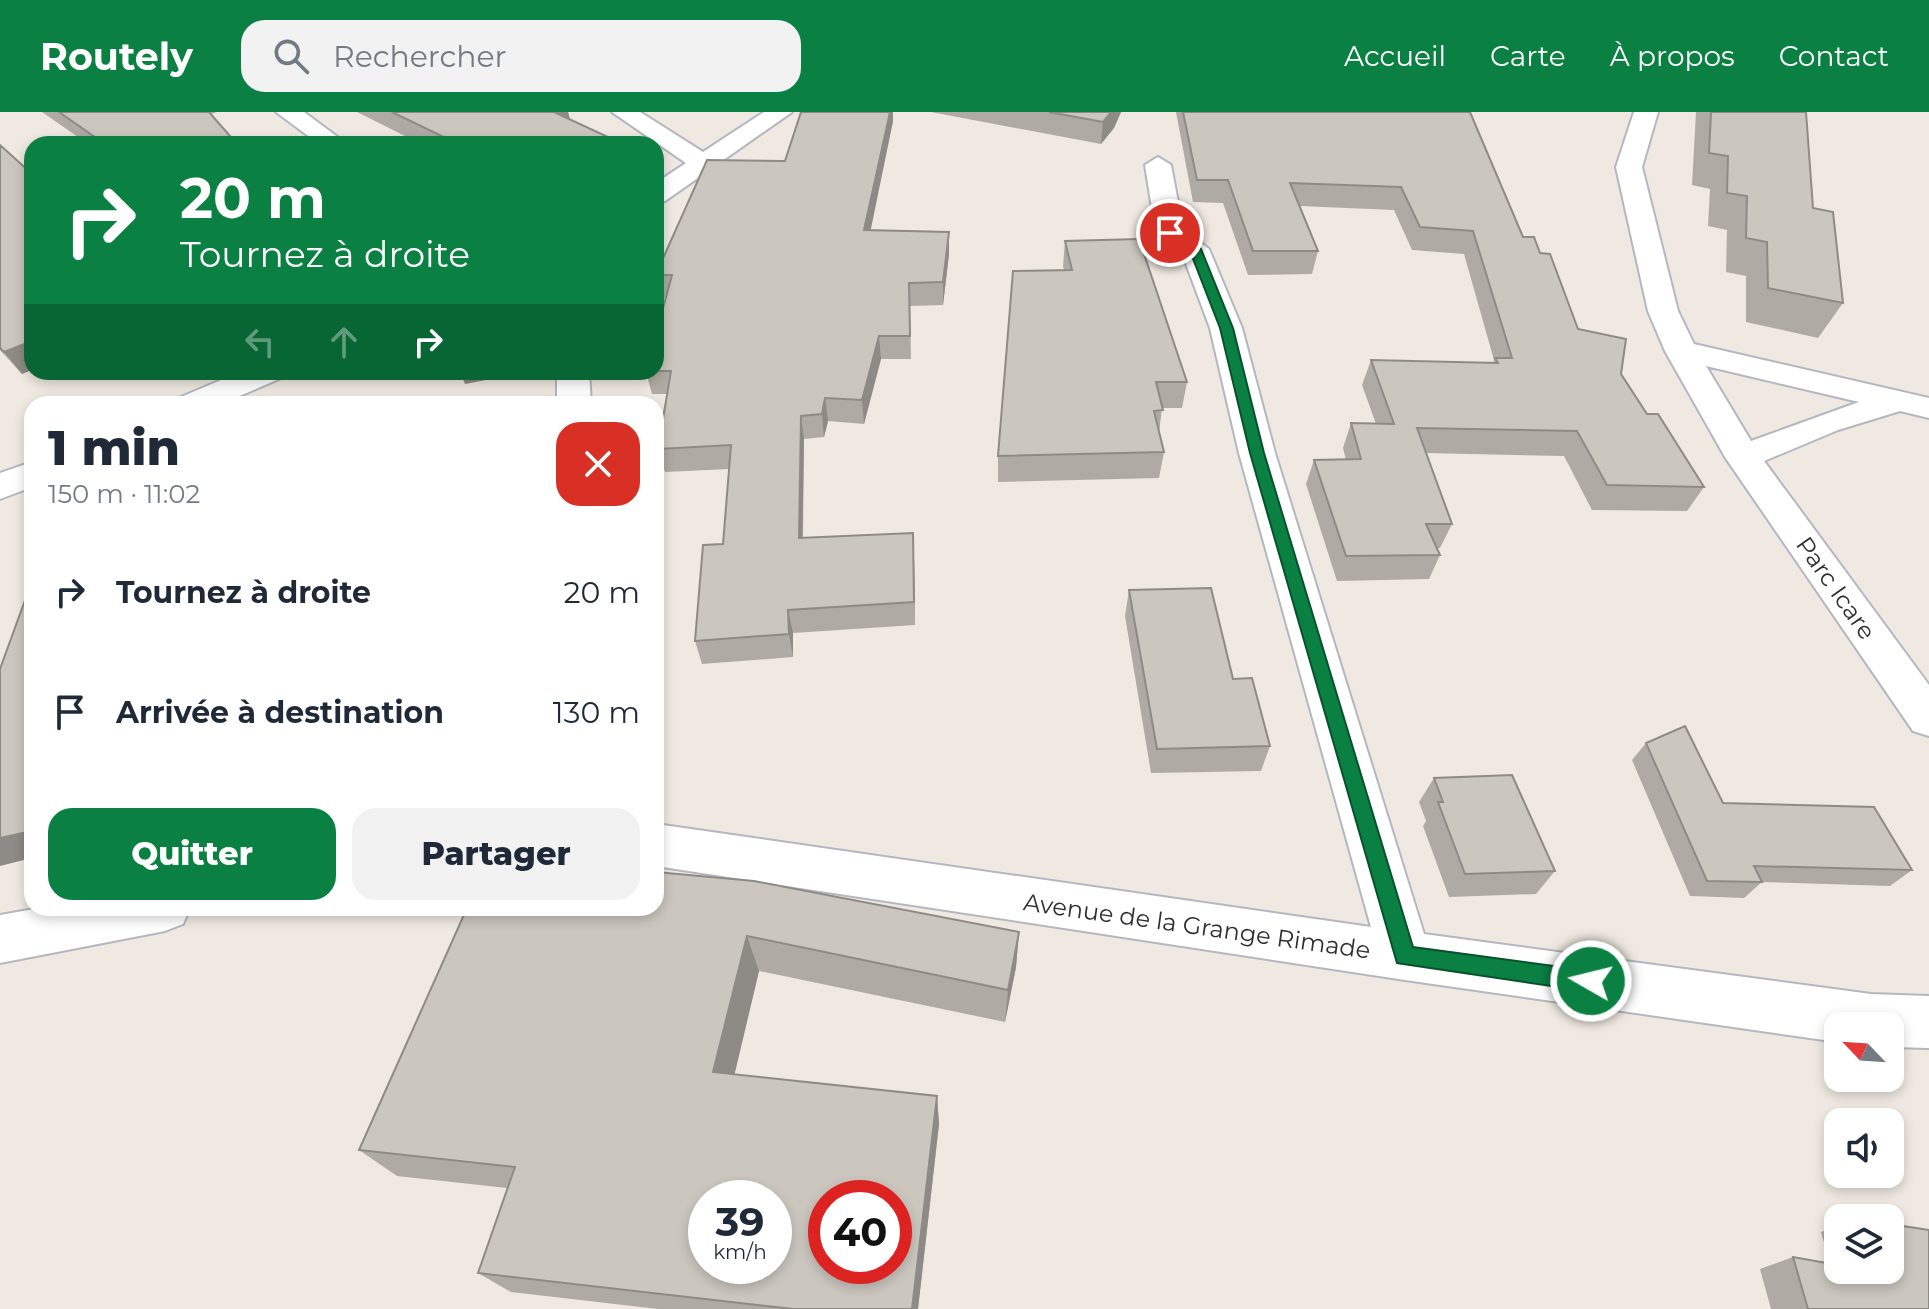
<!DOCTYPE html>
<html lang="fr">
<meta charset="utf-8">
<style>
:root{--surface:#fff;--page:#f2f2f3;--text:#1f2937;--muted:#747a83;--accent:#0b8043}
body{margin:0;font-family:Montserrat,sans-serif;background:var(--page);color:var(--text);height:100vh;display:flex;flex-direction:column;font-size:30px;white-space:nowrap}
*{box-sizing:border-box;margin:0}
p{font-size:26px;color:var(--muted)}
.icon{flex:none;width:44px;height:44px;fill:none;stroke:currentColor;stroke-width:2;stroke-linecap:round;stroke-linejoin:round}
.map{position:relative;flex:1;overflow:hidden}
.details{position:absolute;left:24px;top:284px;width:640px;height:520px;display:flex;flex-direction:column;background:var(--surface);border-radius:24px;box-shadow:0 4px 12px #0003}
.details>*{flex:none}
.hud{position:absolute;left:24px;top:24px;width:640px;height:244px;border-radius:24px;box-shadow:0 4px 12px #0003;background:#0b8043;color:#fff;overflow:hidden}
.needle{width:52px;rotate:295deg}
.buttons{position:absolute;left:1824px;top:900px;display:grid;gap:16px}
.buttons a{display:grid;place-items:center;width:80px;height:80px;border-radius:16px;background:var(--surface);box-shadow:0 4px 12px #0003;font-size:40px}
.speed{position:absolute;left:688px;top:1068px;display:flex;gap:16px;font-size:40px;font-weight:700;text-align:center}
.speed>*{display:grid;place-content:center;width:104px;height:104px;border-radius:50%;background:var(--surface);box-shadow:0 4px 12px #0003;line-height:1}
.speed small{font-size:20px;font-weight:400}
.speed .limit{border:12px solid #d22;background:#fff;color:#111}
.pin{position:absolute;display:grid;place-items:center;width:68px;height:68px;color:#fff;margin:-34px;border:4px solid #fff;border-radius:50%;box-shadow:0 2px 8px #0007}
.me{position:absolute;width:88px;margin:-44px;rotate:278deg;stroke-linejoin:round;filter:drop-shadow(0 0 6px #0008)}
.turn{display:flex;align-items:center;gap:28px;height:168px;padding:0 24px;font-size:36px}
.turn .icon{width:104px;height:104px;stroke-width:2.5}
.turn b{display:block;font-size:56px;line-height:68px}
.lanes{display:flex;align-items:center;height:76px;padding:0 24px;background:#0003;justify-content:center;gap:40px;direction:ltr}
.lanes .off{opacity:.35}
.round{display:grid;place-items:center;flex:none;width:84px;height:84px;border-radius:24px;background:var(--page)}
.overview{display:flex;align-items:center;justify-content:space-between;height:136px;padding:0 24px}
h1{font-size:48px;font-weight:800;line-height:60px}
.action{display:flex;gap:16px;margin-top:auto;padding:16px 24px}
.action a{flex:1;height:92px;border-radius:24px;background:var(--accent);color:#fff;font-size:32px;font-weight:800;line-height:92px;text-align:center}
.action a+a{background:var(--page);color:var(--text)}
ul{padding:0;list-style:none}
li{display:flex;align-items:center;gap:24px;height:120px;padding:0 24px}
li div{flex:1}
li b{display:block;font-size:30px}
li em{font-style:normal}
header{display:flex;align-items:center;gap:48px;box-sizing:border-box;height:112px;padding:0 40px;background:var(--accent);color:#fff}
header strong{font-size:38px}
nav{display:flex;gap:44px;margin-inline-start:auto;font-size:28px}
.search{width:560px;height:72px;background:var(--page);display:flex;align-items:center;gap:20px;box-sizing:border-box;padding:0 28px;border-radius:24px;color:var(--muted);font-size:30px}
.map>svg:first-child{display:block}
.lines{fill:none;stroke-linecap:round;stroke-linejoin:round}
.minor-casing{stroke:#b4b7c1;stroke-width:4}
.minor{fill:#fff;fill-rule:evenodd}
.wall{fill:#afaba4}
.shaded-wall{fill:#8e8b86}
.building{fill:#cbc7bf;stroke:#8e8b86;stroke-width:2;fill-rule:evenodd}
.route{fill:#0b8043;stroke:#07532c;stroke-width:2}
.labels{text-anchor:middle;dominant-baseline:central;stroke-width:6;stroke-linejoin:round;paint-order:stroke}
.street-label{font-size:24px;fill:#2e2e2e;stroke:#fff}
</style>
<header>
<strong>Routely</strong>
<div class="search"><svg class="icon" aria-label="search" viewBox="0 0 24 24"><circle cx="10" cy="10" r="6"/><path d="M15 15l6 6"/></svg>Rechercher</div>
<nav><a>Accueil</a><a>Carte</a><a>À propos</a><a>Contact</a></nav>
</header>
<div class="map">
<svg width="1929" height="1197" viewBox="0 0 1929 1197">
<rect width="100%" height="100%" fill="#efe9e1"/>
<g class="lines">
<defs>
<path id="minor" d="M276 0H304L347 32H319Z
M612 0H640L703 40 764 0H792L665 89 656 91V71L686 51Z
M1634 0H1658L1642 55 1678 199 1694 232 1929 286V306L1900 299 1838 318 1764 349 1929 573V624L1913 619 1725 345 1665 239 1648 199 1616 55ZM1706 254 1859 290 1751 329Z
M1158 45 1171 53 1183 117 1209 137 1242 216 1275 341 1424 822 1871 882 1929 884V936L1890 935V914H1838V930L1405 868 656 754V712L1371 815 1239 341 1210 216 1182 141 1156 121 1145 53Z
M240 260H284L279 267 221 292H176L181 285Z
M557 260H589L591 292H557Z
M32 350V375L0 387V361Z
M40 796H190L183 812 165 819 0 851V803Z"/>
</defs>
<use href="#minor" class="minor-casing"/>
<use href="#minor" class="minor"/>
</g>
<path class="wall" d="M42 0H217L211 2 237 32H88Z
M357 0H568L570 7 621 31V32H421Z
M801 0H893V9L870 118 949 120V142L943 193 910 194 911 247H881L864 312 828 309 824 325 804 327 803 426 914 445 915 513 793 521V545L702 552 695 529 723 432 729 357 665 360 658 337 667 282H652L646 260H656V222L666 186H661L656 162 785 49Z
M931 0H1121L1114 16 1101 32Z
M1176 0H1470L1523 125 1540 141 1578 217 1621 262 1647 302 1704 375 1687 399 1592 398 1564 344 1426 341 1452 412 1440 436H1437L1440 443 1429 467 1337 469 1306 372 1314 348H1346L1343 336 1351 311 1376 312 1362 273 1371 248 1493 251 1494 248 1464 142 1412 138 1394 98 1300 94 1318 139 1312 162 1248 163 1223 91 1193 90Z
M1696 0H1806L1813 96 1843 191 1818 226 1746 210V164L1726 160 1727 118 1708 114 1710 77 1692 73Z
M0 33 22 262 0 238Z
M1065 129 1187 270 1182 296H1162L1159 321 1164 340 1159 366 998 370V344L1064 158 1063 154Z
M1129 478 1233 567 1270 634 1261 659 1151 661 1125 504Z
M1646 631 1723 691 1912 758 1890 774 1762 770 1744 786 1690 784 1632 648Z
M1434 666 1555 759 1536 782 1449 785 1423 714 1426 709 1419 690Z
M754 769 1019 820 1016 855 1005 910 759 859 734 963 937 984 939 1012 918 1197H658L511 1180 478 1161 507 1076 397 1064 359 1038Z
M1838 1114V1158H1890L1929 1197H1771L1760 1157 1793 1145 1830 1152 1821 1120Z"/>
<path class="shaded-wall" d="M544 0H568L572 16Z
M890 0H893V9L866 141 864 118Z
M1111 0H1121L1114 16 1101 32 1103 10Z
M949 120V142L943 193V170Z
M879 224 881 247 864 312 862 288Z
M32 229V258L22 262 4 240Z
M460 260H528L465 272Z
M825 286 828 309 824 325 822 302Z
M801 304 804 327 802 449 799 426Z
M913 421 914 445 915 513 914 490Z
M788 498 793 521V545L789 522Z
M32 719V746L0 754V726Z
M1019 820 1016 855 1005 910 1008 878Z
M747 824 759 859 728 990 713 960Z
M937 984 939 1012 918 1197H912Z"/>
<path class="building" d="M59 0H209L237 32H105Z
M392 0H554L621 31 618 32H458Z
M801 0H890L864 118 949 120 943 170 909 171 910 224H879L862 288 825 286 822 302 801 304 799 426 913 421 914 490 788 498 789 522 695 529 703 433 723 432 731 333 658 337 671 259H656V222L672 163H656V162L707 48 785 49Z
M1049 0H1111L1103 10Z
M1183 0H1470L1523 125H1534L1540 141 1550 142 1578 217 1626 227 1621 262 1647 302H1658L1704 375 1607 373 1577 319 1417 316 1452 412H1426L1440 443 1346 444 1314 348 1361 347 1351 311 1394 312 1371 248 1498 251 1495 246H1512L1473 119 1420 115 1401 75 1290 71 1318 139H1253L1228 68H1197Z
M1711 0H1806L1813 96 1833 100 1843 191 1768 176 1767 130 1746 126 1747 84 1727 81 1728 44 1709 41Z
M0 33 32 62V229L4 240 0 236Z
M1139 127 1187 270H1156L1163 298 1154 299 1164 340 998 344 1013 159 1072 158 1065 129Z
M32 469V719L0 726V557Z
M1211 476 1233 567 1252 566 1270 634 1157 637 1129 478Z
M1685 614 1723 691 1874 695 1912 758 1754 754 1762 770 1707 769 1646 631Z
M1512 663 1555 759 1465 762 1438 690H1443L1434 666Z
M656 760 754 769 1019 820 1008 878 747 824 713 960 937 984 912 1197H793L478 1161 515 1055 359 1038 467 796H656ZM706 1086H774V1154H706ZM826 1086H894V1154H826Z
M1890 1112 1929 1118V1197H1808L1793 1145 1838 1153V1158L1872 1159V1158H1890Z"/>
<path class="route" d="M1170 117 1201 137 1233 216 1264 341 1413 835 1591 859 1599 862 1602 869 1599 877 1591 880 1397 851 1250 341 1220 216 1190 139 1166 123Z"/>
<g class="labels">
<g class="street-label">
<text transform="translate(1836 476) rotate(55)">Parc Icare</text>
<text transform="translate(1197 814) rotate(8)">Avenue de la Grange Rimade</text>
</g>
</g>
</svg>
<div class="buttons">
<a><svg class="needle" viewBox="-14 -14 28 28"><path d="M0-13l5 13h-10z" fill="#e53935"/><path d="M0 13l5-13h-10z" fill="#747a83"/></svg></a>
<a><svg class="icon" aria-label="sound" viewBox="0 0 24 24"><path d="M4 9h4l5-4v14l-5-4H4zM17 9q2 3 0 6"/></svg></a>
<a><svg class="icon" aria-label="layers" viewBox="0 0 24 24"><path d="M12 4l9 5-9 5-9-5zM3 14l9 5 9-5"/></svg></a>
</div>
<div class="speed"><div>39<small>km/h</small></div><div class="limit">40</div></div>
<div class="pin" style="left:1170px;top:121px;background:#d93025"><svg class="icon" aria-label="arrive" viewBox="0 0 24 24"><path d="M6 21V4h12l-3 4 3 4H6"/></svg></div>
<svg class="me" style="left:1591px;top:869px" viewBox="-20 -20 40 40"><circle r="17" fill="#0b8043" stroke="#fff" stroke-width="3"/><path d="M0-11L8 9 0 5-8 9z" fill="#fff"/></svg>
<div class="hud">
<div class="turn"><svg class="icon" aria-label="right" viewBox="0 0 24 24"><path d="M7 20v-9h11M14 6l5 5-5 5"/></svg><div><b>20 m</b>Tournez à droite</div></div>
<div class="lanes"><svg class="icon off" aria-label="left" viewBox="0 0 24 24"><path d="M17 20v-9H6M10 6l-5 5 5 5"/></svg><svg class="icon off" aria-label="ahead" viewBox="0 0 24 24"><path d="M12 20V5M6 11l6-6 6 6"/></svg><svg class="icon" aria-label="right" viewBox="0 0 24 24"><path d="M7 20v-9h11M14 6l5 5-5 5"/></svg></div>
</div>
<section class="details">
<div class="overview"><div><h1>1 min</h1><p>150 m · 11:02</p></div><a class="round" style="background:#d93025;color:#fff"><svg class="icon" aria-label="close" viewBox="0 0 24 24"><path d="M6 6l12 12M18 6L6 18"/></svg></a></div>
<ul>
<li><svg class="icon" aria-label="right" viewBox="0 0 24 24"><path d="M7 20v-9h11M14 6l5 5-5 5"/></svg><div><b>Tournez à droite</b></div><em>20 m</em></li>
<li><svg class="icon" aria-label="arrive" viewBox="0 0 24 24"><path d="M6 21V4h12l-3 4 3 4H6"/></svg><div><b>Arrivée à destination</b></div><em>130 m</em></li>
</ul>
<div class="action"><a>Quitter</a><a>Partager</a></div>
</section>
</div>
